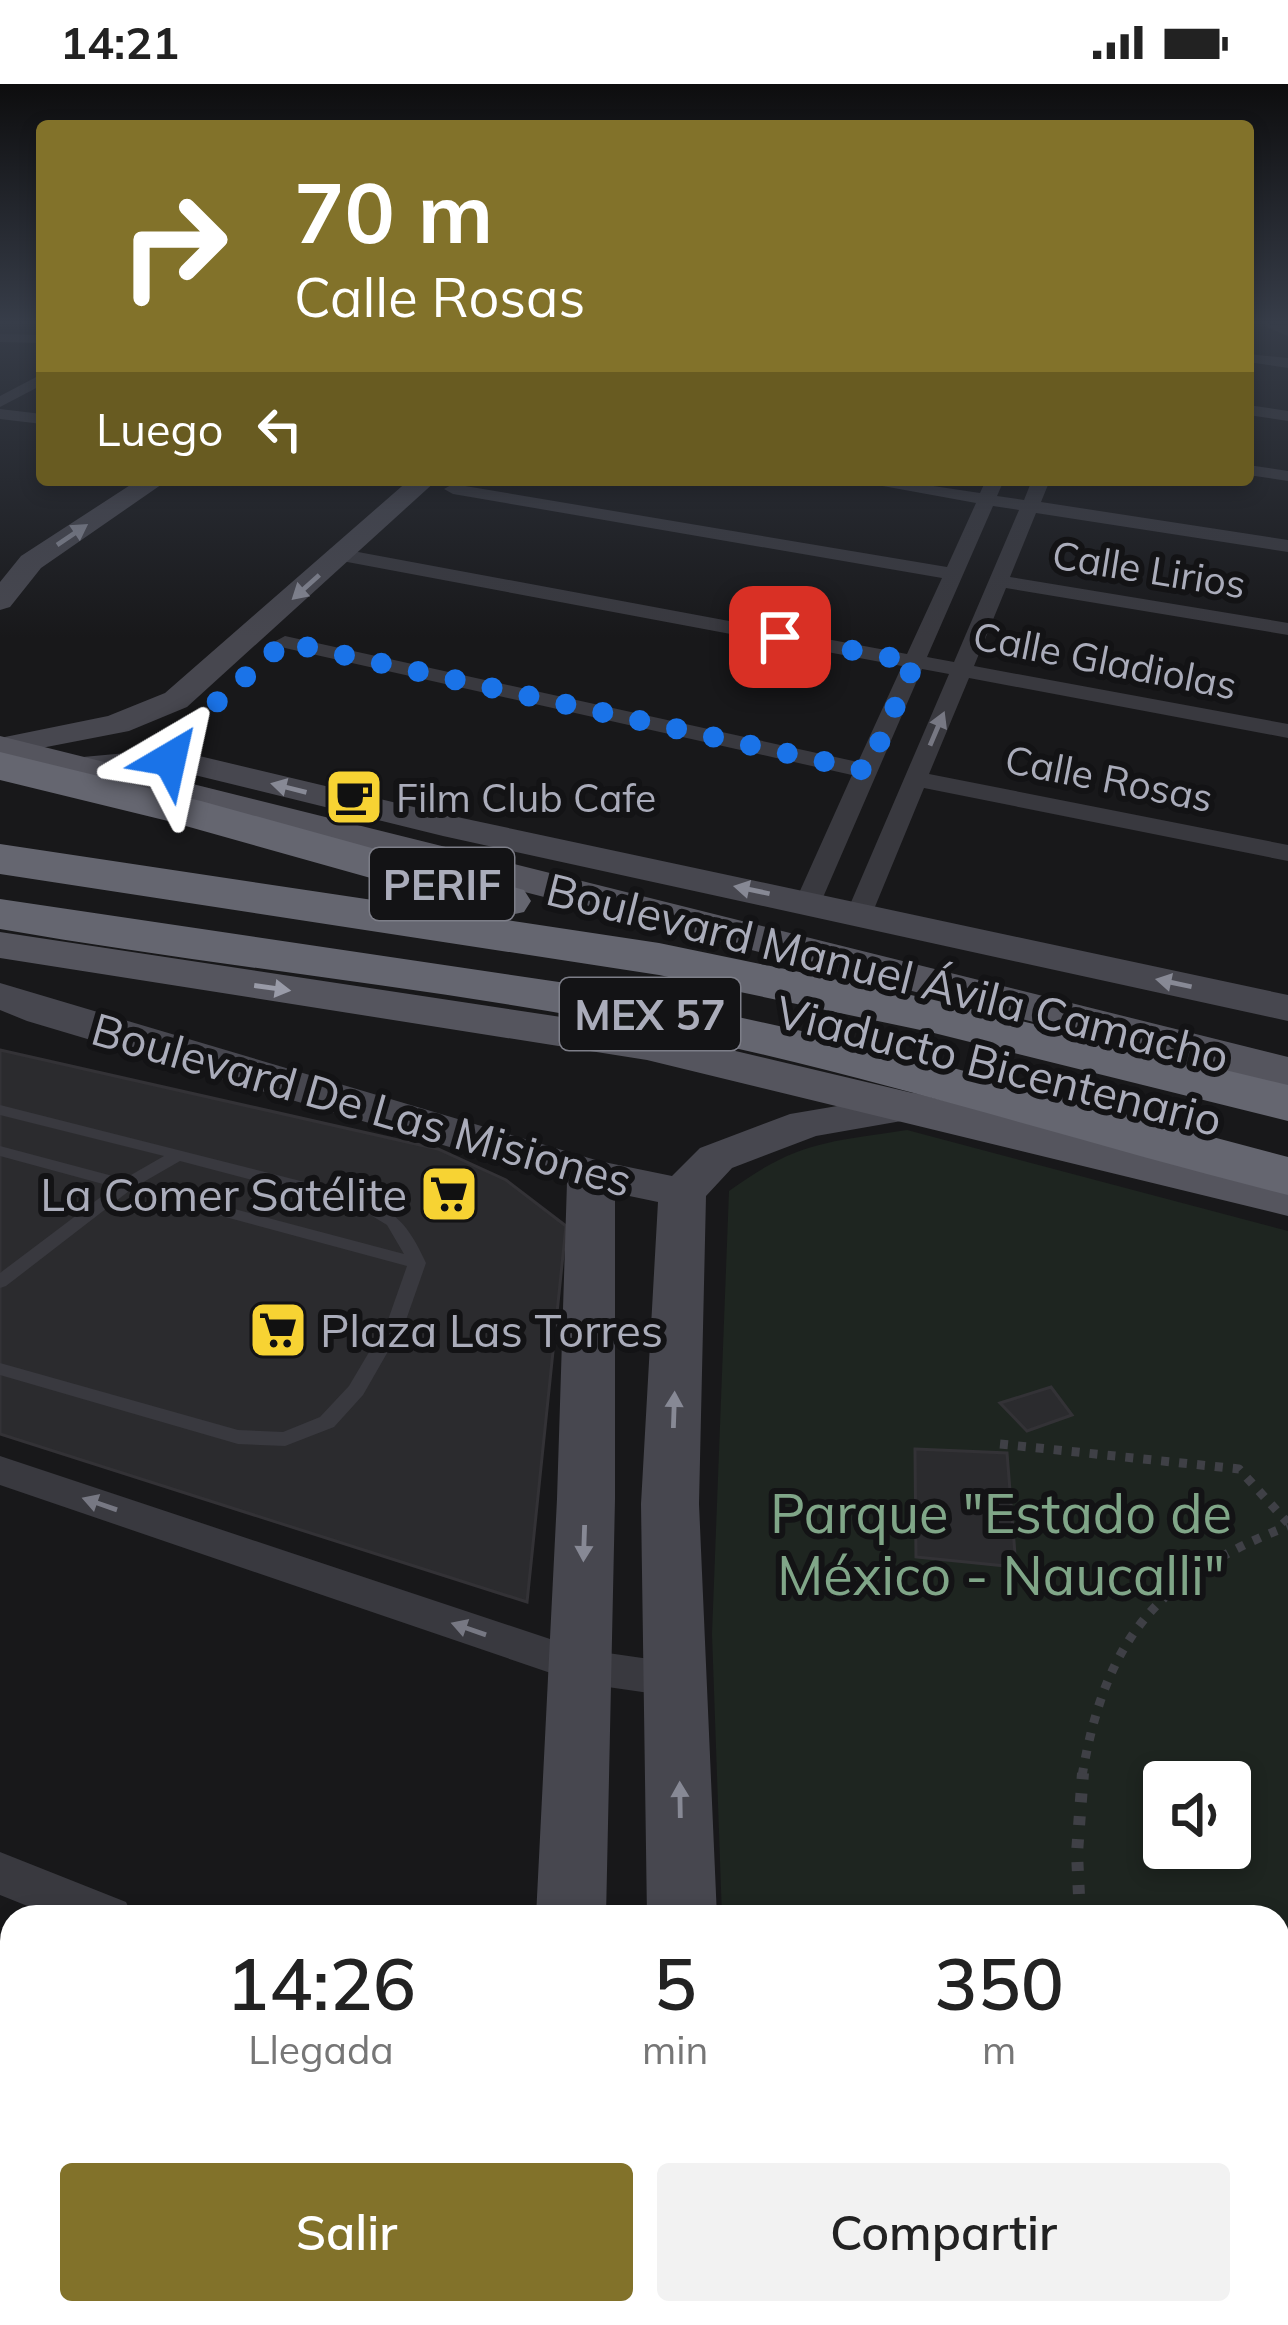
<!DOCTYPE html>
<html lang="es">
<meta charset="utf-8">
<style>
:root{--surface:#fff;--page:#f2f2f2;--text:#222;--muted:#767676;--accent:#82722a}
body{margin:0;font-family:Mulish,sans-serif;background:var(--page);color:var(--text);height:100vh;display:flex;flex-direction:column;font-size:45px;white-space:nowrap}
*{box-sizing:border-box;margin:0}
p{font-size:39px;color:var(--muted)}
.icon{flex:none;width:66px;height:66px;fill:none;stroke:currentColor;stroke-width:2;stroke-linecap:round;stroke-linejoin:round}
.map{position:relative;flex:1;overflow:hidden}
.sheet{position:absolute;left:0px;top:1821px;width:1290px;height:420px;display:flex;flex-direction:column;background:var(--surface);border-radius:36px 36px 0 0;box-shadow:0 6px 18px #0003}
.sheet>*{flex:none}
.guide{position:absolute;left:36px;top:36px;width:1218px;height:366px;border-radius:12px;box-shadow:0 6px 18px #0003;background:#82722a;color:#fff;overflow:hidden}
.buttons{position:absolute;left:1143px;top:1677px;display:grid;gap:24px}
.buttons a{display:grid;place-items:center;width:108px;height:108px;border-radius:12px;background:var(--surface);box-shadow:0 6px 18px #0003;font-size:60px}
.pin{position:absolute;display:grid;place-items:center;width:102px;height:102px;color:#fff;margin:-51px;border-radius:24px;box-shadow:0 6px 18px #0006}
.me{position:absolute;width:132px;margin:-66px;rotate:36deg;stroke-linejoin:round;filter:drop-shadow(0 0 9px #0008)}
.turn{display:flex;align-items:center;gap:42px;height:252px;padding:0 60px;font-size:54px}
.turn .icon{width:156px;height:156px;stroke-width:2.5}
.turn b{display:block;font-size:84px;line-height:102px}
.then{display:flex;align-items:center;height:114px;padding:0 60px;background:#0003;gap:24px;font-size:45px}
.eta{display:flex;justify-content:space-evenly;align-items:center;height:204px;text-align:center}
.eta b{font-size:72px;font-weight:600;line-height:84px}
.primary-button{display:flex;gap:24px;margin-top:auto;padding:24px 60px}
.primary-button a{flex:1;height:138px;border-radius:12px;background:var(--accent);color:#fff;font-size:48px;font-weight:600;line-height:138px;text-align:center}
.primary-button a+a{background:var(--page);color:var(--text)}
.status{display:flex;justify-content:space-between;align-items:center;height:84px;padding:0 60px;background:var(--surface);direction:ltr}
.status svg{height:33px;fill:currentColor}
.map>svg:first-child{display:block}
.green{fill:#1e2520;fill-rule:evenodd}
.building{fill:#2b2b2e;stroke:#333236;stroke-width:3}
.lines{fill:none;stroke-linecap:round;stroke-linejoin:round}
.path-far1{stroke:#3f4046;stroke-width:9;stroke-dasharray:8 10;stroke-linecap:butt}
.path{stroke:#3f4046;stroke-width:12;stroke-dasharray:9 14;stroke-linecap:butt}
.lane{fill:#39393f;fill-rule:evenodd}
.street{fill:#39393f;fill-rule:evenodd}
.secondary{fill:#47474f;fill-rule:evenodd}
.primary{fill:#55555e;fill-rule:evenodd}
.highway{fill:#656670;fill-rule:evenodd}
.oneway{fill:#878995}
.oneway2{fill:#777883}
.oneway3{fill:#999ba8}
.route{stroke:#1a73e8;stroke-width:21;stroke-dasharray:0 37.8}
.labels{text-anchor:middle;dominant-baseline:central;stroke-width:12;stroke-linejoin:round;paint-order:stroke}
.far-street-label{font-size:39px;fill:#aaacba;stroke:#131315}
.far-poi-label{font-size:39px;fill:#aaacba;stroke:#131315;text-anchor:start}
.shield{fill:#131315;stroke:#7d7e88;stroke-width:3}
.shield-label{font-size:42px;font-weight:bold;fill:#aaacba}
.street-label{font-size:45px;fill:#aaacba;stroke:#131315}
.poi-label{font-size:45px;fill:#aaacba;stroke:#131315;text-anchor:end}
.near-park-label{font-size:54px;fill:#80a688;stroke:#131315}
</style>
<div class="status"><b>14:21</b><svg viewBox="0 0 49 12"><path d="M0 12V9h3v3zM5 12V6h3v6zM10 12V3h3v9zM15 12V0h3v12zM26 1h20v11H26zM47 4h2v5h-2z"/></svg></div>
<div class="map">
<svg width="1288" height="2241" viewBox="0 0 1288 2241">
<rect width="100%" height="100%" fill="#18181a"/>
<path class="green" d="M907 1046 1288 1147V2241H746L745 2229H1278V1833H722L712 1550 729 1107C796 1058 827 1058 907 1046ZM1164 1698H1230V1764H1164Z"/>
<path class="building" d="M0 966 438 1065 506 1096 566 1142 527 1518 0 1350Z
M1051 1303 1072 1331 1027 1347 1000 1319Z
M915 1365 1007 1369 1016 1483 916 1473Z"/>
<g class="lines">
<path class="path-far1" d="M1000 1360 1239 1385 1288 1439
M1082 1692C1106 1553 1158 1493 1288 1442"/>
<path class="path" d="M1080 1833 1077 1769 1083 1689
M1212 2229 1218 2241"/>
<path class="lane" d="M0 1021 356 1111C396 1127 408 1140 426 1179L406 1236 363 1311 334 1343 285 1362 238 1360 0 1291V1279L238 1346 283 1348 320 1333 349 1302 388 1236 407 1182 129 1107 6 1202 0 1204V1189L114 1103 0 1072V1062L124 1095 164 1072 0 1031ZM180 1077 359 1124 387 1141 404 1170 140 1100Z"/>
<path class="street" d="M1265 240 1288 242V252L1267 243Z
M0 250 42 251V259L0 258Z
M1248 270 1288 274V284L1248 278Z
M42 290V301L0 323V312Z
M1248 321 1288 327V337L1248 331Z
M0 325 42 330V340L0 335Z
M1248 381 1288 387V397L1248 391Z
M850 396H893L980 409 986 396H1004L997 412 1024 416 1032 396H1050L1041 418 1288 456V468L1036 429 1010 493 1288 539V551L1006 504 974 582 1288 640V654L969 594 929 690 1288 761V777L924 704 872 830 859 838 846 830 949 590 922 585 821 818 808 826 795 818 852 691 285 564 274 558 285 552 858 678 902 582 342 477 332 471 342 465 907 570 942 494 453 410 444 405 453 400 947 483 976 419ZM993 422 1019 426 954 578 927 573Z
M0 1372 580 1565 677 1579 692 1584 699 1596 692 1608 677 1613 580 1599 0 1401Z
M0 1768 126 1818 133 1833H55L0 1811Z"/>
<path class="secondary" d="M138 396H168L41 484 10 523 0 526V498L21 472Z
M409 396H437L187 623 129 647 0 672V654L108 632 165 609Z
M170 665 443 730 1288 911V937L443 752 170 685 83 693 71 690 66 683 71 676 83 673Z
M0 899 599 1077 672 1092 700 1064 790 1030 914 1009 930 1012 936 1022 930 1032 816 1052 732 1084 706 1112 699 1420 717 1833H647L641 1420 658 1118 615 1109V1415L606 1833H536L557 1415 567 1098 27 937 0 926Z
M513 2229H595V2241H513Z
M664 2229H746L747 2241H665Z"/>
<path class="primary" d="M0 652 1288 973V1003L0 674Z
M0 848 647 946 1288 1098V1132L647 976 0 874Z"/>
<path class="highway" d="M0 668 201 717 524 806 531 817 524 828 506 832 168 737 0 696Z
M0 760 659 859 930 915 1288 1001V1037L930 948 659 891 0 790Z
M0 815 620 907 874 963 1288 1073V1111C1065 1055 846 982 620 940 414 901 206 881 0 845Z"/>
</g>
<defs><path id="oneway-solid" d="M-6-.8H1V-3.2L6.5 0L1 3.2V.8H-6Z" transform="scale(3)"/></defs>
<g class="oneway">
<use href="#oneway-solid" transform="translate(72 451) rotate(-34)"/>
<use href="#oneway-solid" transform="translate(306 503) rotate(138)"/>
<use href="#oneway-solid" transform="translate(289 704) rotate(-166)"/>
<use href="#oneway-solid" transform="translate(752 806) rotate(-168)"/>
<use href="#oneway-solid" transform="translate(1174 899) rotate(-168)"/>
<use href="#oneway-solid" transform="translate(674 1326) rotate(-88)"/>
<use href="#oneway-solid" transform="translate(584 1459) rotate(92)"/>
<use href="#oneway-solid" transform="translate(680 1716) rotate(-91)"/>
</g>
<g class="oneway2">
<use href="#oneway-solid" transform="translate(937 645) rotate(-67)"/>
<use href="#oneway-solid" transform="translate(100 1420) rotate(-161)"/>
<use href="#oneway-solid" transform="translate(469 1545) rotate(-161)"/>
</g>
<use class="oneway3" href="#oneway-solid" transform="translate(272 904) rotate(8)"/>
<linearGradient id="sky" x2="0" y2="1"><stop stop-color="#0d0d0e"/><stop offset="0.43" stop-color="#373d49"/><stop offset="1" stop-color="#373d49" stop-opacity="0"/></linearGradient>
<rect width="1288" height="554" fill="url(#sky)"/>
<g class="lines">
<path class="route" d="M170 675 184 647 285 558 867 687 915 578 780 553"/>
</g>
<defs>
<symbol id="cafe-square" viewBox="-11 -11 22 22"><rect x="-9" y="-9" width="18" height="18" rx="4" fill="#f7d333" stroke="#131315"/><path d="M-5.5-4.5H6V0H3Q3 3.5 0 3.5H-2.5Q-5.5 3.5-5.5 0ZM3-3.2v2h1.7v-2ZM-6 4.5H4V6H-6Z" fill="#111"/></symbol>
<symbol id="supermarket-square" viewBox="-11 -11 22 22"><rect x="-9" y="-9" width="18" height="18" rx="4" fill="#f7d333" stroke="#131315"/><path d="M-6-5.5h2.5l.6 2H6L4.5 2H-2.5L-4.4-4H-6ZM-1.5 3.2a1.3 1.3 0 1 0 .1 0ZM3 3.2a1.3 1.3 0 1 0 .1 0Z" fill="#111"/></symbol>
</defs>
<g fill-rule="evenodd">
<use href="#cafe-square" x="321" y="680" width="66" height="66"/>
<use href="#supermarket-square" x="416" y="1077" width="66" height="66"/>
<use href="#supermarket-square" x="245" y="1213" width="66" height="66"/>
</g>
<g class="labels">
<g class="far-street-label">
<text transform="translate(1149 485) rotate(9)">Calle Lirios</text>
<text transform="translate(1105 576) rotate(11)">Calle Gladiolas</text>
<text transform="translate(1109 694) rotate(11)">Calle Rosas</text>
</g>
<g class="far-poi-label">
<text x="396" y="713">Film Club Cafe</text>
</g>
<g class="shield">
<rect x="370" y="764" width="144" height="72" rx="9"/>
<rect x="560" y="894" width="180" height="72" rx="9"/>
</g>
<g class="shield-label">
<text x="442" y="800">PERIF</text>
<text x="650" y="930">MEX 57</text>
</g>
<g class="street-label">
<text transform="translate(888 888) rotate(14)">Boulevard Manuel Ávila Camacho</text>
<text transform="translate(999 981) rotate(14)">Viaducto Bicentenario</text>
<text transform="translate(362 1020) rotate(16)">Boulevard De Las Misiones</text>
</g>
<g class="poi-label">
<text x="407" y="1110">La Comer Satélite</text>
<text x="320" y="1246" text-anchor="start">Plaza Las Torres</text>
</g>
<g class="near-park-label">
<text x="1001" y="1429">Parque "Estado de<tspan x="1001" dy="62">México - Naucalli"</tspan></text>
</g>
</g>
</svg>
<div class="buttons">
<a><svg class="icon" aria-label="sound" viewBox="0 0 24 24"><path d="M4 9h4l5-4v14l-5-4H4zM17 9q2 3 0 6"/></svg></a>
</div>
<div class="pin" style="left:780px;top:553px;background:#d93025"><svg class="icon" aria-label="arrive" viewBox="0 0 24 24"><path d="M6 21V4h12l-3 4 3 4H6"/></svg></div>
<svg class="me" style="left:170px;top:675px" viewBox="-20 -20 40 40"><path d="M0-17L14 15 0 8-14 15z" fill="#1a73e8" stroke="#fff" stroke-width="4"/></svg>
<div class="guide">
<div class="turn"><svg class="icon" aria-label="right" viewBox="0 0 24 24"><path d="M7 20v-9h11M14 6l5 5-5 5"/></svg><div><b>70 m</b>Calle Rosas</div></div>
<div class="then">Luego<svg class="icon" aria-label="left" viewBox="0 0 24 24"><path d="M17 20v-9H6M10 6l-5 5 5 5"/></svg></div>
</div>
<section class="sheet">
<div class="eta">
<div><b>14:26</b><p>Llegada</p></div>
<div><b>5</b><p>min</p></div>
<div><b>350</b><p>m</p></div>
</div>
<div class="primary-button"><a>Salir</a><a>Compartir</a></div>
</section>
</div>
